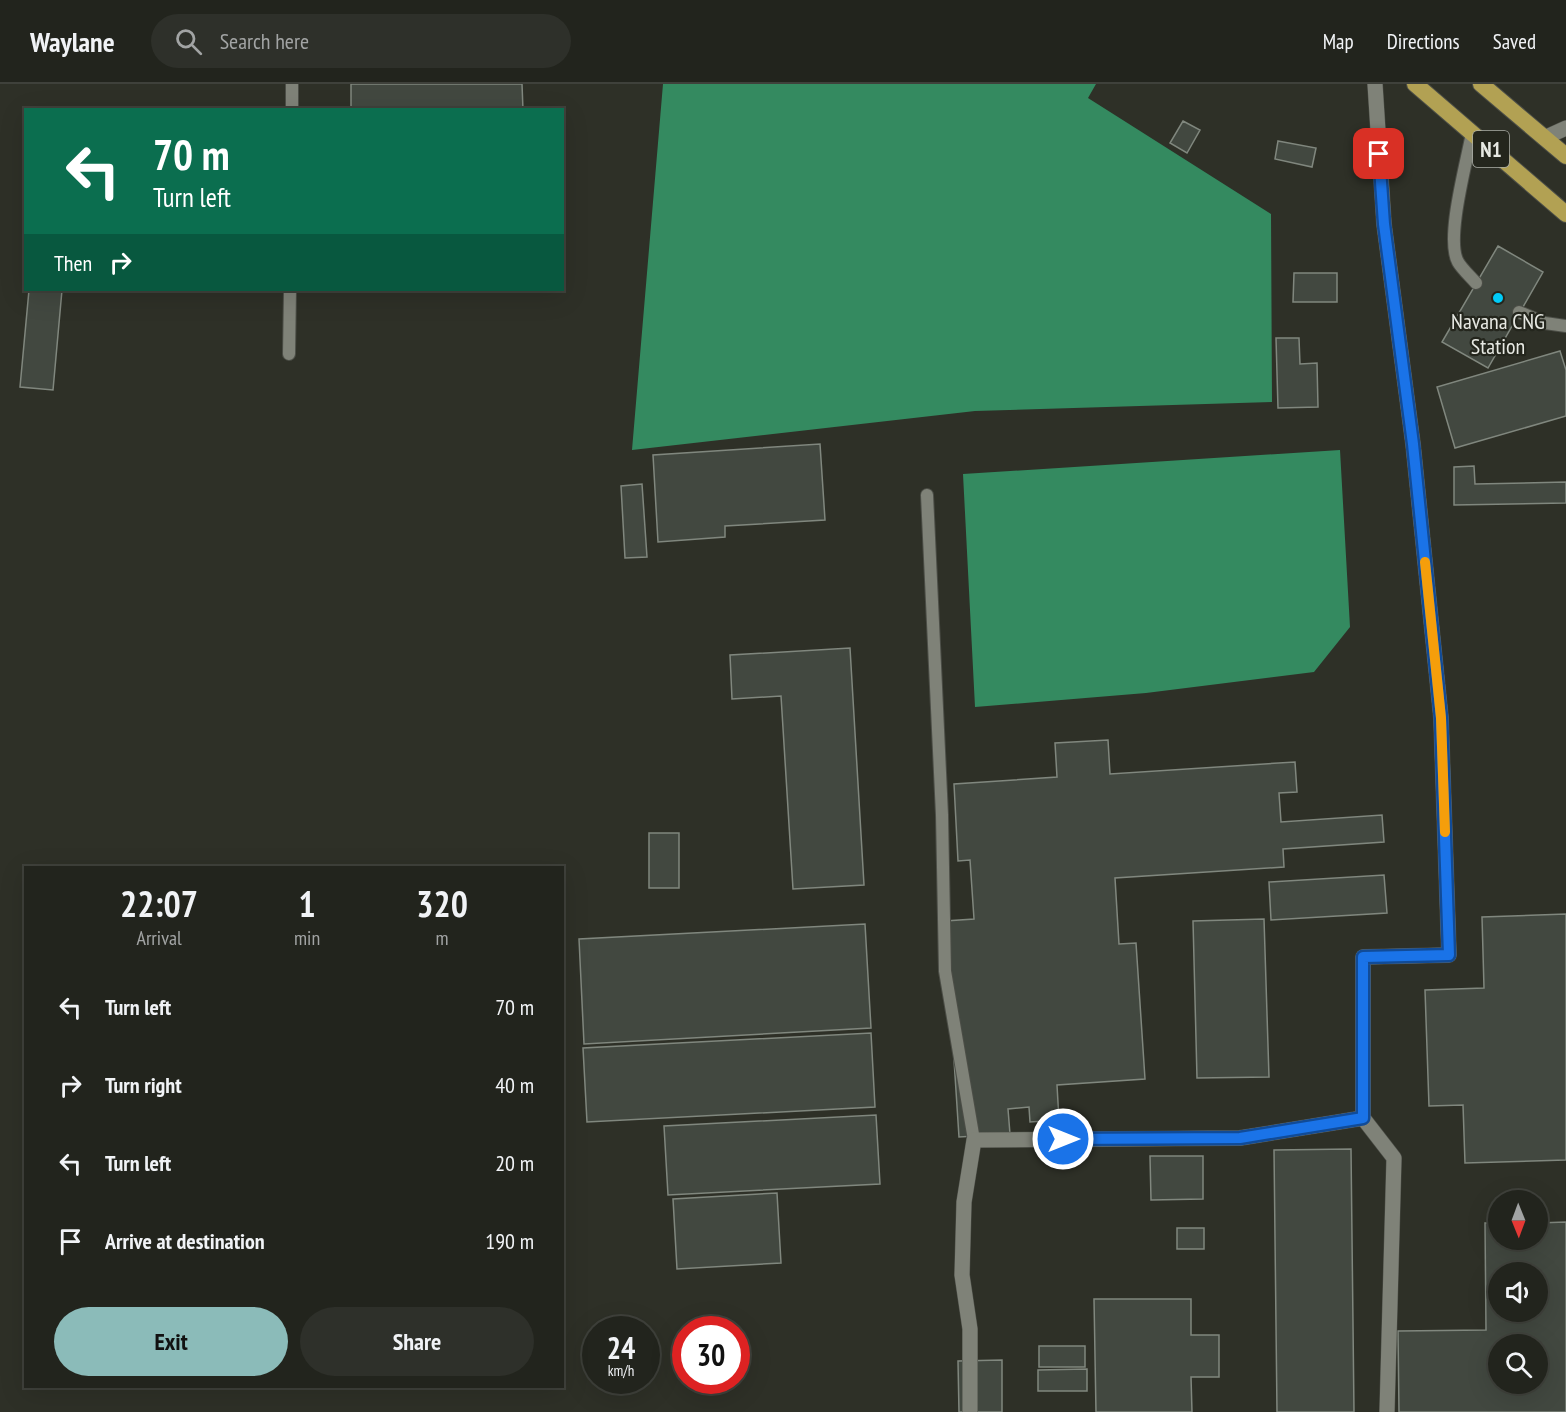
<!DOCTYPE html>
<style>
:root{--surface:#22241d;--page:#2e302a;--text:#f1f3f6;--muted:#a2a4a4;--line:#3f413b;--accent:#8bbbb9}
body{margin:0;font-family:"PT Sans Narrow",sans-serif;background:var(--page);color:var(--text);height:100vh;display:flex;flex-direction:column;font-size:22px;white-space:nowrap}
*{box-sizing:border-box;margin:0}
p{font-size:20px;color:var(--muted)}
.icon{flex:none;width:33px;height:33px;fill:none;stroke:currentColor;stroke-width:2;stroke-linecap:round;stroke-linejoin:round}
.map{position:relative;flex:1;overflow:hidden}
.sheet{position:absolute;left:24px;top:782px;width:540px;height:522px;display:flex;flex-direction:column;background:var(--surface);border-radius:0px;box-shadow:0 6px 24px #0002,0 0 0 2px var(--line)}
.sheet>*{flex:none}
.banner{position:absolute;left:24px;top:24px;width:540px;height:183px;border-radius:0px;box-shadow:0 6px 24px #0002,0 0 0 2px var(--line);background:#0b6e4f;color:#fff;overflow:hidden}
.needle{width:39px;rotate:179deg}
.tools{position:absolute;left:1488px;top:1106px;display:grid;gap:12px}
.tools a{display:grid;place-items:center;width:60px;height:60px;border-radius:50%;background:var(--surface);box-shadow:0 6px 24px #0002,0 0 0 2px var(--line);font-size:30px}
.speed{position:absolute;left:582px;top:1232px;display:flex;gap:12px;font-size:30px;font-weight:700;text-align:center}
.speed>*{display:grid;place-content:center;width:78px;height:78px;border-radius:50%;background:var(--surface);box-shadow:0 6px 24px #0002,0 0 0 2px var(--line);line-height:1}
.speed small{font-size:15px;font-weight:400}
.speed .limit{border:9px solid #d22;background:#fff;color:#111}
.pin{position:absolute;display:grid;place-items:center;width:51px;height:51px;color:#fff;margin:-26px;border-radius:12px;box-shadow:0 3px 9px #0006}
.me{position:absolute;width:66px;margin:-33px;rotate:90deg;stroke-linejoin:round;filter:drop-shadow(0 0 4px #0008)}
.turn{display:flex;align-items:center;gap:21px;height:126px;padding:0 30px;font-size:27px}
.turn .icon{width:78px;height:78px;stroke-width:2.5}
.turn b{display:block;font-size:42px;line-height:51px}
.then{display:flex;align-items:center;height:57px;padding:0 30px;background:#0003;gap:12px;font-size:22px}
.eta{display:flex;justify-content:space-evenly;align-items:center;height:102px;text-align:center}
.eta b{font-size:36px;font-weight:700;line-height:42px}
.button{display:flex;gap:12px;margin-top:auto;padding:12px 30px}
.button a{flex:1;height:69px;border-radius:36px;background:var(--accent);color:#111;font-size:24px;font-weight:700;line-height:69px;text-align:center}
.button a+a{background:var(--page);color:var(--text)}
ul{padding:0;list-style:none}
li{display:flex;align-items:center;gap:18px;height:78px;padding:0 30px}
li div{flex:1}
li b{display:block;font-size:22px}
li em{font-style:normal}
header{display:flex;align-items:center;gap:36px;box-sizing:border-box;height:84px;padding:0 30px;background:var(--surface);border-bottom:2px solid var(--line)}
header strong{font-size:28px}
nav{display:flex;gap:33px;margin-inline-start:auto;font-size:21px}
.search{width:420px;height:54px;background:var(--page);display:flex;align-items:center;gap:15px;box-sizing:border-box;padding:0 21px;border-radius:33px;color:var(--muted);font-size:22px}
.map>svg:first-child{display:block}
.water{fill:#348a60}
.building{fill:#424840;stroke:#80877e;stroke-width:1.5;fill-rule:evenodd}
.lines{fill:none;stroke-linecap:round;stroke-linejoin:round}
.service-casing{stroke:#4c4e47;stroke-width:14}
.minor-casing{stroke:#4c4e47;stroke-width:16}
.trunk-casing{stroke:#4c4e47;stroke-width:18}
.service{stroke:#7f8278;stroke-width:12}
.minor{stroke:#7f8278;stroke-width:15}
.trunk{stroke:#b2a153;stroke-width:16}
.route-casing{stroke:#114b97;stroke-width:15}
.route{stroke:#1a73e8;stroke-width:10}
.slow{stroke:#f59e0b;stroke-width:10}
.poi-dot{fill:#00cbf8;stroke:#24261d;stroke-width:2}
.labels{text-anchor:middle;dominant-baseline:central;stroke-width:4.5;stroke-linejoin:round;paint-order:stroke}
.shield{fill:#24261d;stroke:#acaea8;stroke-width:1.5}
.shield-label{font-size:21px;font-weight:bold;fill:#e7e9e3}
.poi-label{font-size:22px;fill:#e7e9e3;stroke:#24261d}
</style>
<header>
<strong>Waylane</strong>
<div class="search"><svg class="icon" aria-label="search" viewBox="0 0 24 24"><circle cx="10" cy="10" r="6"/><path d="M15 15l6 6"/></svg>Search here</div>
<nav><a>Map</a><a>Directions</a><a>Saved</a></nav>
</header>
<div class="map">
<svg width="1566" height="1328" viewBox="0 0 1566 1328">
<rect width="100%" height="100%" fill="#2e3027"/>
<path class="water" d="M663 0H1096L1088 14 1271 130 1272 318 975 327 632 366Z
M1340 366 1350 543 1314 588 1146 609 975 623 963 390Z"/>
<path class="building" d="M351 0H522L523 26H351Z
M1183 37 1200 46 1187 69 1170 59Z
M1278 57 1316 64 1312 83 1275 75Z
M1498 162 1543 188 1488 284 1442 258Z
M1294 189H1337V218H1293Z
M29 206H62L53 306 20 303Z
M1276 254H1299L1300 280 1317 279 1318 323 1278 324Z
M1560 267 1566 286V332L1455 364 1437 303Z
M820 360 825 436 725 442V453L658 458 653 371Z
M1474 382 1475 400 1566 398V419L1454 421V383Z
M642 400 647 473 625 474 621 402Z
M850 564 864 801 793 805 781 612 732 615 730 571Z
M1108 656 1110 690 1295 678 1297 708 1279 709 1281 738 1382 731 1384 758 1283 765 1284 783 1115 794 1119 860 1136 859 1145 995 1057 1001 1059 1036 1030 1038 1029 1023 1008 1025 1010 1050 959 1053 945 837 974 835 970 776 958 777 954 700 1057 693 1055 659Z
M649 749H679V804H649Z
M1384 791 1387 829 1271 836 1269 798Z
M1566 830V1076L1465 1079 1463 1021 1429 1022 1425 906 1484 904 1482 833Z
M1264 835 1269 993 1197 994 1193 837Z
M865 840 871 944 584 960 579 855Z
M871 949 875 1023 587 1038 583 964Z
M876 1031 880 1100 668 1111 664 1042Z
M1351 1065 1354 1328H1277L1274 1066Z
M1150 1072H1203V1115L1151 1116Z
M777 1109 781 1179 677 1185 673 1115Z
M1566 1138V1328H1399L1398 1247 1486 1246 1485 1139H1498V1155H1538V1139ZM1498 1188H1538V1227H1498ZM1498 1260H1538V1299H1498Z
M1177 1144H1204V1165H1177Z
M1094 1215H1191V1251H1219V1293H1191L1192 1328H1096Z
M1039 1262H1085V1283H1039Z
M1002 1276V1328H959L958 1277Z
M1087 1285V1307H1038V1286Z"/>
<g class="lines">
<defs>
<path id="service" d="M292 26V0
M1472 49C1467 77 1445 155 1458 178 1462 185 1470 192 1476 199
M1519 228 1545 239 1566 242
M289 270 290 206
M927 411 942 731 945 887 974 1056"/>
<path id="minor" d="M1375 0 1384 140 1413 360 1441 634 1449 871 1363 873V1034L1394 1074 1387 1328
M1544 54 1566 44
M970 1328V1245L962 1191 964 1118 974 1056 1240 1054 1363 1034"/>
<path id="trunk" d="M1415 0 1566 130
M1481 0 1566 72"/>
</defs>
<use href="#service" class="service-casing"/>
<use href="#minor" class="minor-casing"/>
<use href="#trunk" class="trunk-casing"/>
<use href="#service" class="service"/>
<use href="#minor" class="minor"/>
<use href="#trunk" class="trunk"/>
</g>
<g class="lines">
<defs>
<path id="route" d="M1063 1055 1240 1054 1363 1034V873L1449 871 1441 634 1413 360 1384 140 1379 70"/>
</defs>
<use href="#route" class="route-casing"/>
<use href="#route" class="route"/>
<path class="slow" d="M1425 478 1441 634 1445 748"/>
</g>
<circle class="poi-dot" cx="1498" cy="214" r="6"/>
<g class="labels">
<rect class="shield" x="1473" y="47" width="36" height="36" rx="4.5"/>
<g class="shield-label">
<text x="1491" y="65">N1</text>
</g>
<g class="poi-label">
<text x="1498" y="237">Navana CNG<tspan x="1498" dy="25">Station</tspan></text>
</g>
</g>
</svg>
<div class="tools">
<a><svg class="needle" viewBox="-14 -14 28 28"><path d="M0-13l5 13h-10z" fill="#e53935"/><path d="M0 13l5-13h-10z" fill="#a2a4a4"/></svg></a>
<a><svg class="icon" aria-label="sound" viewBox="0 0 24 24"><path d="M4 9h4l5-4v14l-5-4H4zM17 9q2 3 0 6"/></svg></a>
<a><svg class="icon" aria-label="search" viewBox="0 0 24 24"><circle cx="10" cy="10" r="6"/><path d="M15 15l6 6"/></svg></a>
</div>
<div class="speed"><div>24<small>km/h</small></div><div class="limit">30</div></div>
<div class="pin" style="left:1379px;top:70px;background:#d93025"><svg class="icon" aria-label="arrive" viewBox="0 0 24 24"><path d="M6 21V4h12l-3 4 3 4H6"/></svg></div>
<svg class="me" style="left:1063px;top:1055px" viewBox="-20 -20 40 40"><circle r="17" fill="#1a73e8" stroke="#fff" stroke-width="3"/><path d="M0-11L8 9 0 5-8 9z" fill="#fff"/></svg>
<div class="banner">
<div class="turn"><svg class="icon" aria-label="left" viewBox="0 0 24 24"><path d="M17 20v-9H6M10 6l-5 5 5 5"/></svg><div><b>70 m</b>Turn left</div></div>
<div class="then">Then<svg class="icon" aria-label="right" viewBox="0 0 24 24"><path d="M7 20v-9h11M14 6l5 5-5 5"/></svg></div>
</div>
<section class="sheet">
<div class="eta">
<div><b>22:07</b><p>Arrival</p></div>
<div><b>1</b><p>min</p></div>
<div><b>320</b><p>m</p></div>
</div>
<ul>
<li><svg class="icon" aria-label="left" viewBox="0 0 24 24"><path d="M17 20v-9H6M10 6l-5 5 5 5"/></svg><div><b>Turn left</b></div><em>70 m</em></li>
<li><svg class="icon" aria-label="right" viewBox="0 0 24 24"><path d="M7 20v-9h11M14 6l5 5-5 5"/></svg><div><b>Turn right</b></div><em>40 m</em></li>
<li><svg class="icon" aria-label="left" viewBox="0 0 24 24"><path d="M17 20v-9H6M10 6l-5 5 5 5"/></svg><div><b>Turn left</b></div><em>20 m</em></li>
<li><svg class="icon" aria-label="arrive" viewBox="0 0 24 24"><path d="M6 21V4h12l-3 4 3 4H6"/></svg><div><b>Arrive at destination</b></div><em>190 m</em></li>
</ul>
<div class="button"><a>Exit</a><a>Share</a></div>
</section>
</div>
